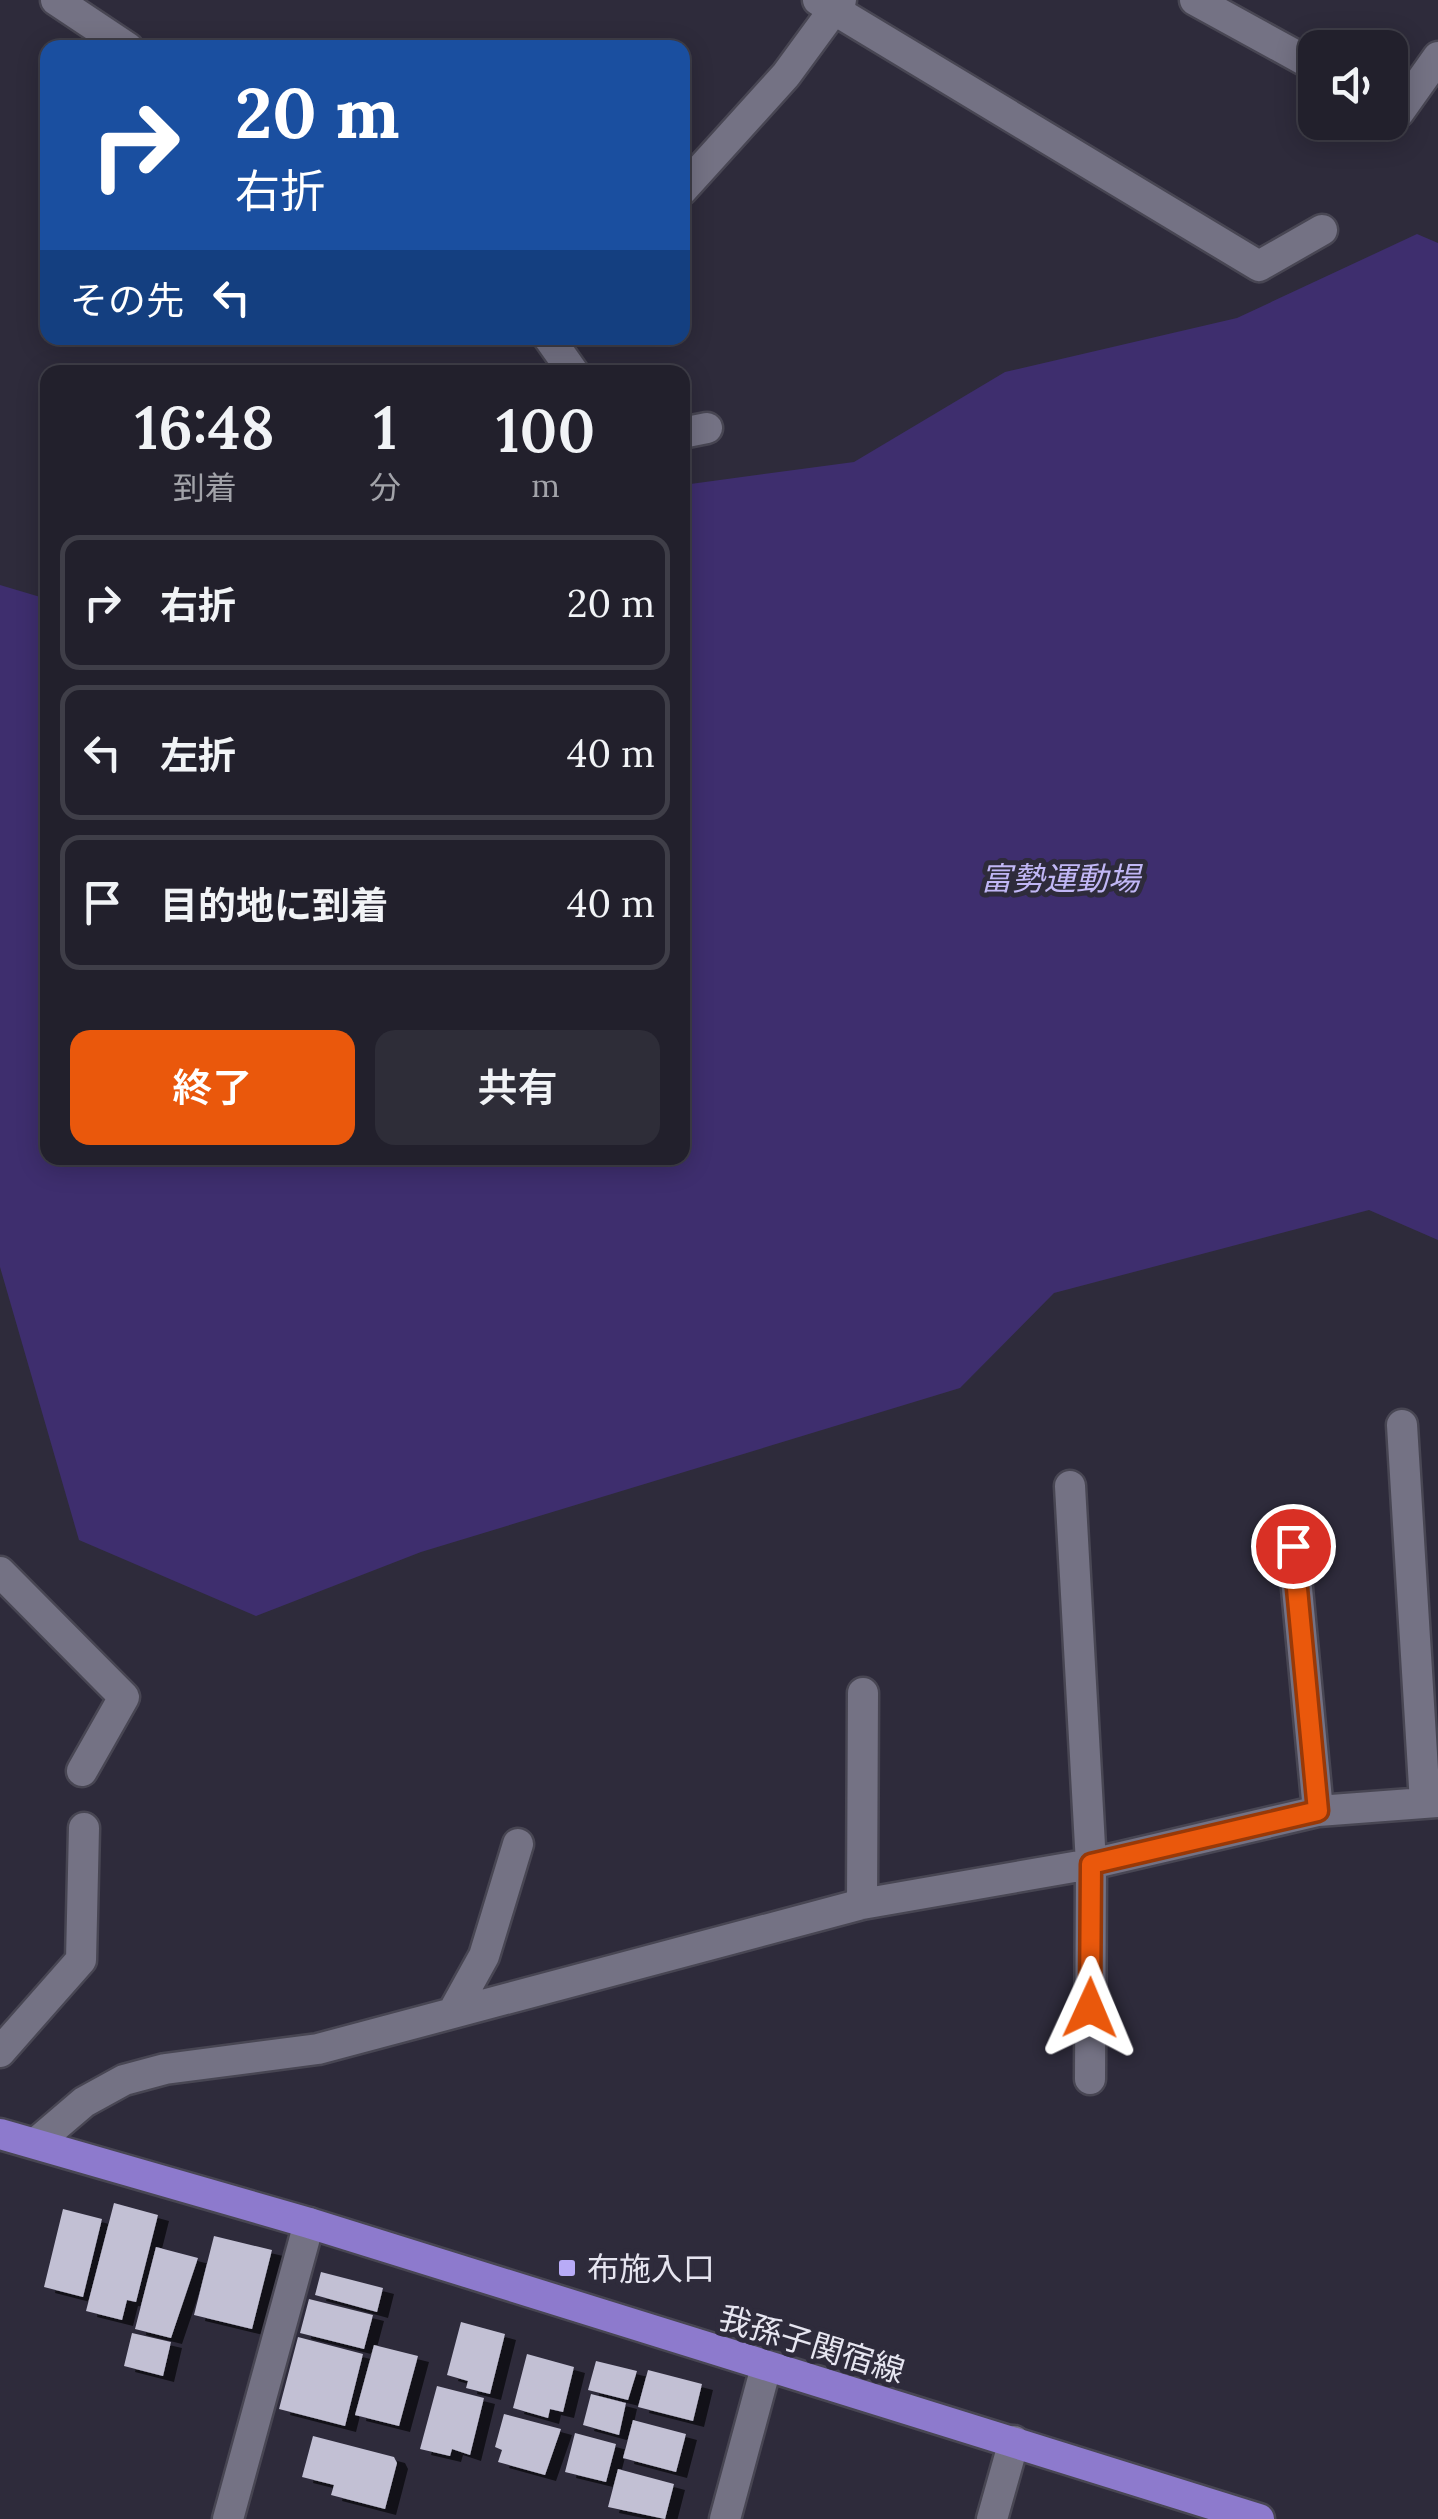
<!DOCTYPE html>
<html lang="ja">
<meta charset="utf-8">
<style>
:root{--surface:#22202c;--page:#2e2d38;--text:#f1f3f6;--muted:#a2a3a9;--line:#3f3e48;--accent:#ea580c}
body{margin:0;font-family:Lora,"Noto Sans JP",serif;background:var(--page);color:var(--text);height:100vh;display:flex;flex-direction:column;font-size:38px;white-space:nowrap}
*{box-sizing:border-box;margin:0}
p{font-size:32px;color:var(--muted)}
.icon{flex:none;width:55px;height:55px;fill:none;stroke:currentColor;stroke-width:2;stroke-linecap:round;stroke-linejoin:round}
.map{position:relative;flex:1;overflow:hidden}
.sheet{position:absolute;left:40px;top:365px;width:650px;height:800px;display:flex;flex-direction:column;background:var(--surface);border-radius:20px;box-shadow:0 5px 25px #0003,0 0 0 2px var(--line)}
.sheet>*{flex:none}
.banner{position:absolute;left:40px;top:40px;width:650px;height:305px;border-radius:20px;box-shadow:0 5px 25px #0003,0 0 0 2px var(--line);background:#1a4fa0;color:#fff;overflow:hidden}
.fabs{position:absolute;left:1298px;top:30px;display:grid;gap:20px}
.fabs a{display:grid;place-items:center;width:110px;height:110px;border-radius:20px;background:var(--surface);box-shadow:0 5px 25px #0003,0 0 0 2px var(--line);font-size:50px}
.pin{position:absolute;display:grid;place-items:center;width:85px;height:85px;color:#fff;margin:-42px;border:5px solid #fff;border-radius:50%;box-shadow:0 2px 10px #0007}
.me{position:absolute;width:110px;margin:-55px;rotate:1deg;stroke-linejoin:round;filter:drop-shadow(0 0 8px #0008)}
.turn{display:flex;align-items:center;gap:35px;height:210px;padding:0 30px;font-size:45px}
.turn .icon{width:130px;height:130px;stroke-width:2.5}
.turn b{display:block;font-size:70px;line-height:85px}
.then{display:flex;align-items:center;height:95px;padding:0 30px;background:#0003;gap:20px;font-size:38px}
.eta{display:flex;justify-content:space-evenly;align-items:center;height:170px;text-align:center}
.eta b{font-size:60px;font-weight:600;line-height:70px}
.button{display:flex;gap:20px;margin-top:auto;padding:20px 30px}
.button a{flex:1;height:115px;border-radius:20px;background:var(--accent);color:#fff;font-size:40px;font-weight:600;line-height:115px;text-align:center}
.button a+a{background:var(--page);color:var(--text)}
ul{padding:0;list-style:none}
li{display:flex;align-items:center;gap:30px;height:135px;margin:0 20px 15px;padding:0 10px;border:5px solid var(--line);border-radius:20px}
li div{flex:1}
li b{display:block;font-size:38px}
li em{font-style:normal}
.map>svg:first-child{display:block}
.green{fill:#3e2e6e}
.building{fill:#c2c0d4;filter:url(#shadow)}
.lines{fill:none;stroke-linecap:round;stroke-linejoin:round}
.minor-casing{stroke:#484653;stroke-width:35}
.major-casing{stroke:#484653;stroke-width:35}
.minor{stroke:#747284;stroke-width:30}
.major{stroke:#8d7acd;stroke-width:30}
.route-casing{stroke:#983908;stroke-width:25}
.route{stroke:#ea580c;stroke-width:18}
.poi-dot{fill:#b8abf7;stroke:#2e2b3b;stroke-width:4}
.labels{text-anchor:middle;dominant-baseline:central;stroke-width:10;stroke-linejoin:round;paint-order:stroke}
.park-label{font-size:32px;font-style:italic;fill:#c1b7f5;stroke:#2e2b3b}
.poi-label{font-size:32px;fill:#e6e5f0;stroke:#2e2b3b;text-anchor:start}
.street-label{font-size:32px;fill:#e6e5f0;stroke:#2e2b3b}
</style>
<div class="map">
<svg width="1438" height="2519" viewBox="0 0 1438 2519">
<defs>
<filter id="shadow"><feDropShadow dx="11" dy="6" stdDeviation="0" flood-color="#0009"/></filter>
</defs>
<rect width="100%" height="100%" fill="#2e2b3b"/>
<path class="green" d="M1417 234 1438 243V1240L1369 1210 1054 1293 960 1388 421 1552 256 1616 79 1540 0 1267V585L47 599 48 1158H682L683 485 854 462 1005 372 1237 318Z"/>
<path class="building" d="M114 2203 158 2215 136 2302 127 2300 122 2320 86 2311Z
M63 2209 102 2219 83 2297 44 2287Z
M214 2236 272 2250 252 2329 194 2315Z
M156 2247 198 2258 171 2338 135 2329Z
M321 2272 383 2288 377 2312 315 2295Z
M309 2299 373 2315 364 2349 300 2333Z
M461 2322 505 2334 490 2394 466 2388 468 2381 447 2375Z
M132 2333 171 2342 163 2376 124 2366Z
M298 2337 363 2354 345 2426 279 2409Z
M374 2345 418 2356 399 2426 355 2415Z
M527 2354 574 2367 563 2412 550 2409 548 2418 513 2408Z
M596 2361 637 2371 628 2400 588 2390Z
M648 2370 702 2384 693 2421 638 2407Z
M437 2386 484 2398 470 2455 452 2449 450 2456 420 2449Z
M591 2394 626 2403 619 2435 583 2425Z
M504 2414 561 2429 545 2475 498 2462 502 2450 495 2447Z
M633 2420 686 2434 676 2472 623 2458Z
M575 2433 616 2444 606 2482 565 2472Z
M313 2436 394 2457 397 2463 385 2509 331 2495 334 2485 302 2477Z
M618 2469 674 2484 665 2519 608 2507Z"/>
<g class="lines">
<defs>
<path id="minor" d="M56 0 128 48
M818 0 1259 266 1322 230
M1195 0 1315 66
M1390 107 1399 112 1438 57
M682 190 786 75 841 0
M549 338 573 372
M682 433 707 428
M1402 1425 1425 1803
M1070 1486 1091 1864 1090 2079
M1293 1546 1318 1811
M0 1572 124 1697 82 1771
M862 1904 863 1693
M453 2012 484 1956 518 1844
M0 2052 81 1960 84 1828
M36 2143 84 2102 124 2080 165 2069 318 2049 862 1904 1091 1864 1318 1811 1438 1802
M228 2519 309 2223
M725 2519 766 2367
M992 2519 1014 2441"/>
<path id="major" d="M0 2134 309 2223 1259 2519"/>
</defs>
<use href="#minor" class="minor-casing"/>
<use href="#major" class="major-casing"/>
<use href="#minor" class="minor"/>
<use href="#major" class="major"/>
</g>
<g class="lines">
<defs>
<path id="route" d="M1090 2008 1091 1864 1318 1811 1293 1546"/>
</defs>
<use href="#route" class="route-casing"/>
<use href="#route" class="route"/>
</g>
<rect class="poi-dot" x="557" y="2258" width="20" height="20" rx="5"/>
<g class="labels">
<g class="park-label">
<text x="1060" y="878">富勢運動場</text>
</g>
<g class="poi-label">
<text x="587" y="2268">布施入口</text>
</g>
<g class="street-label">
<text transform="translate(812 2344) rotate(17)">我孫子関宿線</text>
</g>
</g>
</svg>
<div class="fabs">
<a><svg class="icon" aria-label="sound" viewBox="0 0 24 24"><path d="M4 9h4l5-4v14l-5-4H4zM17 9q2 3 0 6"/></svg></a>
</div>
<div class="pin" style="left:1293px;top:1546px;background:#d93025"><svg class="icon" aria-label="arrive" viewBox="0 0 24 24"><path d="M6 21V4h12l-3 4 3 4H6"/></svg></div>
<svg class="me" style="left:1090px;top:2008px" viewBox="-20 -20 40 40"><path d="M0-17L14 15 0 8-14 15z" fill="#ea580c" stroke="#fff" stroke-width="4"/></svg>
<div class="banner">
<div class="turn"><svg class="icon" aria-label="right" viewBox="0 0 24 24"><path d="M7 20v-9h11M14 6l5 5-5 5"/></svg><div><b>20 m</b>右折</div></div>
<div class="then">その先<svg class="icon" aria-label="left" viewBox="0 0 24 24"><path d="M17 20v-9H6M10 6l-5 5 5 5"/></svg></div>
</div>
<section class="sheet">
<div class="eta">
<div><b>16:48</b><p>到着</p></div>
<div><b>1</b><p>分</p></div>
<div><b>100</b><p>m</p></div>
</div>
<ul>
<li><svg class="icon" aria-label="right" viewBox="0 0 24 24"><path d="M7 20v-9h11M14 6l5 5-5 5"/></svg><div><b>右折</b></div><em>20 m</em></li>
<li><svg class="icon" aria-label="left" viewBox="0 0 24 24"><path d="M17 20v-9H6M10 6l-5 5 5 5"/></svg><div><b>左折</b></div><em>40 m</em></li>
<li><svg class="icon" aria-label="arrive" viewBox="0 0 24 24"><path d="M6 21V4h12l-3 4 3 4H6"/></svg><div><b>目的地に到着</b></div><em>40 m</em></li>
</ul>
<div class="button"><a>終了</a><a>共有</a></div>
</section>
</div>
